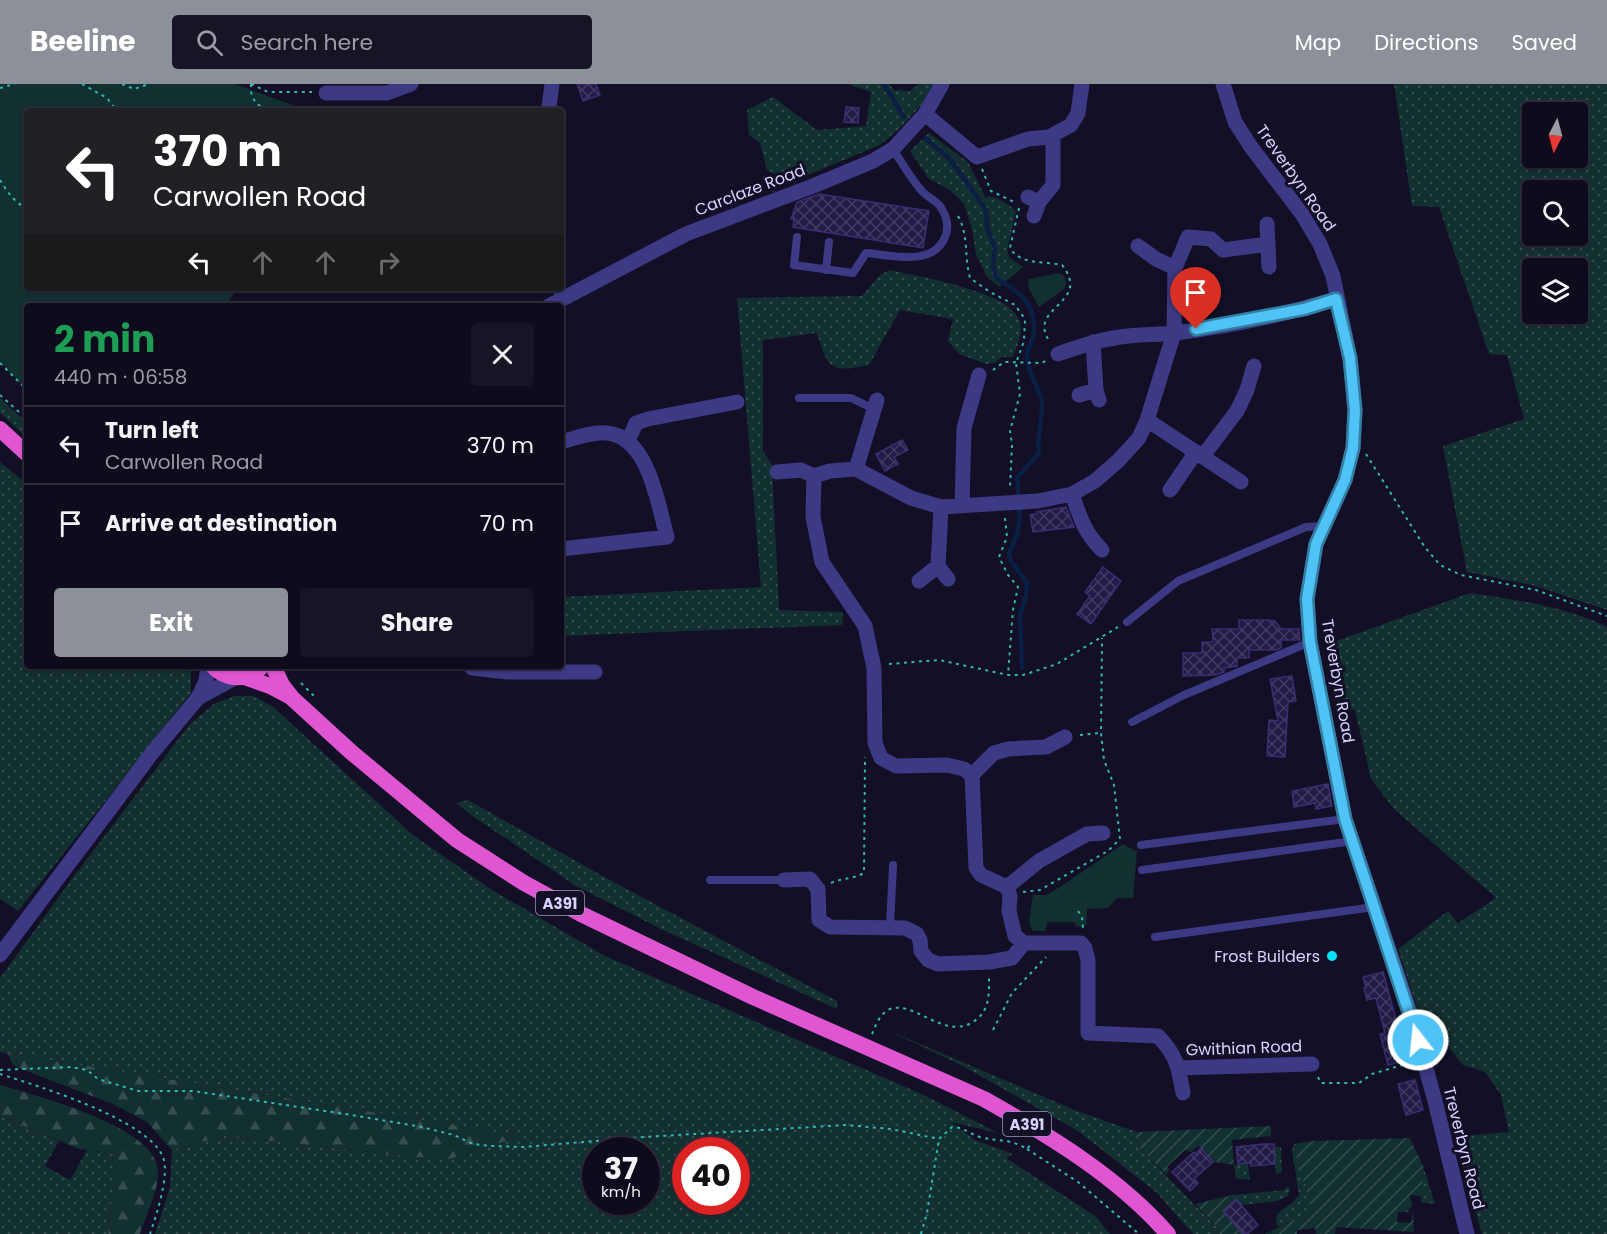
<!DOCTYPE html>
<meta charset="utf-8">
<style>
:root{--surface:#0e0b1c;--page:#171425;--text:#f1f3f6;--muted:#9b9ba3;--line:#2e2b3b;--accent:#8c9099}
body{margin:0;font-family:Poppins,sans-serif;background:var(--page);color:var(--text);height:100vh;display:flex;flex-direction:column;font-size:22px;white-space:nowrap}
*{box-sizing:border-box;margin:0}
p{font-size:20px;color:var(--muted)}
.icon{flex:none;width:33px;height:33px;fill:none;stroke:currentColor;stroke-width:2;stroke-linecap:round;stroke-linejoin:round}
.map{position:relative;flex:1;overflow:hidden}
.drawer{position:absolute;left:24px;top:219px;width:540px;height:366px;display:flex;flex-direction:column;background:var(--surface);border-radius:6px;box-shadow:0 2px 4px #0004,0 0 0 2px var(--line)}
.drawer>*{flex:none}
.hud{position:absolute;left:24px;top:24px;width:540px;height:183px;border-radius:6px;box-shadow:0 2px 4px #0004,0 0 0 2px var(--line);background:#202124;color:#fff;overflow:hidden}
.needle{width:39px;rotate:186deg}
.fabs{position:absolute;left:1522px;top:18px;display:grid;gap:12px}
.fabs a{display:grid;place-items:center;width:66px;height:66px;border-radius:6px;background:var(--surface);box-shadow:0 2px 4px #0004,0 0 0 2px var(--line);font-size:30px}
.speed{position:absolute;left:582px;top:1053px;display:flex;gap:12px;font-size:30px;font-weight:700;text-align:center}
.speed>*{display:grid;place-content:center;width:78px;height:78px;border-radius:50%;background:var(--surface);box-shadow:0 2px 4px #0004,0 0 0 2px var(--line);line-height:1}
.speed small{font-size:15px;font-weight:400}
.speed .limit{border:9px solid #d22;background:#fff;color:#111}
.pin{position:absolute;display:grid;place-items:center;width:51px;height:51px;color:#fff;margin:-62px -26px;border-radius:50% 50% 50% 0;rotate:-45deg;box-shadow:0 0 6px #0007}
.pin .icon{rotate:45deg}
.me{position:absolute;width:66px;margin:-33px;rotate:344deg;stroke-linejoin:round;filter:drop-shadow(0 0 4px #0008)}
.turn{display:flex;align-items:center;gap:21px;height:126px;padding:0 30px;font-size:27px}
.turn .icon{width:78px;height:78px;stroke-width:2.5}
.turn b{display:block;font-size:42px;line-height:51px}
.lanes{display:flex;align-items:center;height:57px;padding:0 30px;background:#0003;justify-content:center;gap:30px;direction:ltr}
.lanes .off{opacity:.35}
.round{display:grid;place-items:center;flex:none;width:63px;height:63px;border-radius:6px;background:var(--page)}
.headline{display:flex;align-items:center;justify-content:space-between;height:102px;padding:0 30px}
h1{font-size:36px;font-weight:700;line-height:45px;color:#1e9e55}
.button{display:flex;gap:12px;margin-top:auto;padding:12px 30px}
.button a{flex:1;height:69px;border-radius:6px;background:var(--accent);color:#fff;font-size:24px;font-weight:700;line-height:69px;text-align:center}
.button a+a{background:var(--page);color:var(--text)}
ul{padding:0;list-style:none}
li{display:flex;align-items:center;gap:18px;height:78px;padding:0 30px;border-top:2px solid var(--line)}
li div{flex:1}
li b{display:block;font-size:22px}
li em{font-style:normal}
header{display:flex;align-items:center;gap:36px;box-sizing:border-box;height:84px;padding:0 30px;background:var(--accent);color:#fff}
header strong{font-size:28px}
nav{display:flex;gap:33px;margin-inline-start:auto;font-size:21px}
.search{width:420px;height:54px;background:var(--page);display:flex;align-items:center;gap:15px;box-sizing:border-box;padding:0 21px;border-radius:6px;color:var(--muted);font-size:22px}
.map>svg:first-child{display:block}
.grass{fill:url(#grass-dots);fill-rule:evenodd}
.forest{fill:url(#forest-firs)}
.park{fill:#12302f}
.garden{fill:url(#garden-furrows)}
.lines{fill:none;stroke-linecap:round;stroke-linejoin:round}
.stream{stroke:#0a1f44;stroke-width:4.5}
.building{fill:url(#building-cross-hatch);stroke:#3b2d73;stroke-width:1.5}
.path{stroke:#2fb8b0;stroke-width:2;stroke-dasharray:3 4.5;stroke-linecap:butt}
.service{stroke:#3d3a85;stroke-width:8}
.minor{stroke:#3d3a85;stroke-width:15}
.tertiary{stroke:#3d3a85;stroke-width:15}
.trunk{stroke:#e055d1;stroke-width:16}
.route-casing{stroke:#337fa1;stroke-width:15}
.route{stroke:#4fc3f7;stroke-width:10}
.poi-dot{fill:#00e5ff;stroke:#130f26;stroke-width:2}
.labels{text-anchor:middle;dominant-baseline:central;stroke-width:6;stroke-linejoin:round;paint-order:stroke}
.shield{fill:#130f26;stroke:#9e99be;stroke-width:1.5}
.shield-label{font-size:15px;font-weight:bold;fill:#d9d4ff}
.street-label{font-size:16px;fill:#d9d4ff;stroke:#130f26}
.poi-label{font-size:16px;fill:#d9d4ff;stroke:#130f26;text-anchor:end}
</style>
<header>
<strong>Beeline</strong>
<div class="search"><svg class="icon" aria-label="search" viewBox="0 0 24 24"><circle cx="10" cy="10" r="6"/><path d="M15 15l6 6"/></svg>Search here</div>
<nav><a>Map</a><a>Directions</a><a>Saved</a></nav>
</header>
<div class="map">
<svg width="1607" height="1150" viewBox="0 0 1607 1150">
<defs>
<pattern id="grass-dots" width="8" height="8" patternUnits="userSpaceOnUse" patternTransform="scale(1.5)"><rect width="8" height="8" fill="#12302f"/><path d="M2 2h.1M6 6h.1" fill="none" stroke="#344d4e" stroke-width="1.8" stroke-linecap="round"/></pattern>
<pattern id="forest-firs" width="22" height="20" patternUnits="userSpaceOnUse" patternTransform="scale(1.5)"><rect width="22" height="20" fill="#12302f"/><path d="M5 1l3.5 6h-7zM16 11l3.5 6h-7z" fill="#344d4e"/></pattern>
<pattern id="garden-furrows" width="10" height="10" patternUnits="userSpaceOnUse" patternTransform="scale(1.5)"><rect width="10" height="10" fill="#12302f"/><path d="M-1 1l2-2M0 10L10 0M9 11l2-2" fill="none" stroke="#344d4e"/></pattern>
<pattern id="building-cross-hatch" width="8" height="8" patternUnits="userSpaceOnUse" patternTransform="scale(1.5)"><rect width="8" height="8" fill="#241b47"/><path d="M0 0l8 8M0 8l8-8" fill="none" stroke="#433b63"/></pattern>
</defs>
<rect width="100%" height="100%" fill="#130f26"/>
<path class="grass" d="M848 0H889L894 6 910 7 919 0H933L924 18 899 45 880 61 791 98 767 86 760 59 749 51 747 26 773 13 817 46 866 42 871 8Z
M1394 0H1607V526L1536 502 1467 488 1443 362 1524 335 1507 271 1489 270 1439 123 1412 122ZM1533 28H1578V74H1533ZM1533 106H1578V152H1533ZM1533 184H1578V230H1533Z
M929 49 968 78 985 113C996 111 1009 120 1016 128L1007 166 1010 174 1023 183 999 203 987 193 976 171 972 145 964 120 950 106 929 95 910 67Z
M890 186C919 193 1012 207 1020 238 1023 250 1017 262 1013 273H1002L994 279 986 280 959 270 948 257 953 235 900 226 869 281C830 289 828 285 817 249L763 256V367L772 381 779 526 843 528 842 541 561 552V513L761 503 737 214 862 212 880 191Z
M0 314 27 339V354L0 329Z
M0 378 27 400V582H191V609L18 827 0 815Z
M1470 509C1517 516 1564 522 1607 543V1150H1482L1455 1053 1509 1048 1501 1011 1485 988 1463 981 1448 962 1431 966 1398 865 1448 827 1458 839 1496 814 1394 725 1371 695 1355 626 1337 620 1325 561Z
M234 612H253L272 622 413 751 492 806 605 872 926 1012 998 1049 951 1038 975 1056 1013 1070 1006 1074 1095 1132 1110 1150H155L170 1103 172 1066 225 1052 446 1076 520 1052 0 968V894L74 792 190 640 214 620ZM596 1066H646V1118H596ZM686 1066H736V1118H686Z
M468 716 606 794 837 917V925L661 845 576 802 471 731 456 719Z
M885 945 1077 1027 1137 1048 1138 1060 1142 1067 1223 1150H1193L1156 1108 1078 1047 961 981Z
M0 1032 59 1057 45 1082 70 1096 87 1066 117 1070 108 1150H0Z
M1294 1060 1301 1095 1304 1097 1314 1127 1278 1143C1270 1124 1293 1125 1299 1110L1292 1067Z
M1274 1063H1281L1282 1087 1276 1091Z
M1248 1079 1250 1096 1236 1094 1234 1081Z
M1423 1082 1435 1120 1421 1118Z
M1286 1103 1290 1104 1288 1112 1277 1117 1241 1121 1232 1111 1285 1106Z"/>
<path class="forest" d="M7 969 521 1052 446 1076 225 1052 172 1066 147 1038 115 1021 14 982Z
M0 1001C36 1012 158 1042 158 1088 158 1109 146 1131 140 1150H108L117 1070 79 1065 0 1032Z"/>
<path class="park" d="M0 0H235L308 27H27V204H237L226 222H27V306L0 278Z
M1059 189C1066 191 1067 199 1064 205L1039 223 1028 203 1029 195Z
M1123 760 1137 768 1133 814H1117L1108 824 1087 825 1086 842 1077 843 1074 838H1047L1046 847H1033L1029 838 1033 811H1046L1060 803Z"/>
<path class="garden" d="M1271 1042V1052L1232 1056 1234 1081 1213 1078 1198 1062 1191 1068 1185 1066 1167 1083 1170 1086 1166 1090 1142 1067 1138 1060 1137 1048Z
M1410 1054 1423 1082 1422 1112 1410 1111 1412 1122 1409 1124 1408 1128H1398L1397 1138 1411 1139 1413 1127 1414 1148 1336 1143 1335 1150H1316L1315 1144 1297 1146V1150H1265L1313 1127 1304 1097 1301 1096 1294 1060 1313 1057Z
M1232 1111 1236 1115 1223 1127 1243 1150H1223L1195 1120Z"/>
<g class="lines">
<path class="stream" d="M884 0 904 33
M925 54 950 75 986 126 988 147 995 164 993 182 997 195C1018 206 1037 221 1034 248 1034 257 1026 264 1027 274 1028 289 1037 300 1041 314 1045 327 1036 353 1039 369L1017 394C1019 426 1025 438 1009 469L1011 477 1027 499 1026 511 1020 531 1022 584"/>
</g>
<path class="building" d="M577 0H596L600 11 583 17Z
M846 23 859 24 858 39 844 38Z
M819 110 929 127 923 164 793 143 794 135H791L797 118Z
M902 356 908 366 894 373 898 380 885 387 876 370Z
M1066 423 1074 443 1033 448 1030 431 1037 430V428Z
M1103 483 1121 497 1091 540 1077 530 1090 512 1085 508Z
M1239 536H1267L1275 537 1281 545H1299L1300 556H1281V564L1276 566H1249V574H1237V582L1224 584V588L1215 591 1183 592V569H1202V558H1213L1212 545H1239Z
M1292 592 1296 617 1288 618 1285 673 1267 672 1269 636 1278 637 1270 595Z
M1328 700 1332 722 1316 725 1315 719 1294 723 1292 707Z
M1383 888 1407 976 1388 981 1380 950 1385 949 1376 914 1367 916 1364 904H1366L1363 893Z
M1415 996 1423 1026 1406 1031 1398 1000Z
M1264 1060H1274L1275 1080 1251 1082V1079L1238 1080 1236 1063Z
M1201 1064 1213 1078 1194 1095 1198 1099 1190 1107 1172 1088 1194 1068 1195 1070Z
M1236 1115 1258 1141 1247 1150H1243L1223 1127Z"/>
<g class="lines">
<path class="path" d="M82 0 107 14 117 27
M122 0 134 5 149 0
M251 0 268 8H312
M251 0C250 15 255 18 266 27
M0 4 15 0
M982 85 991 107 1014 118
M0 96C7 107 14 119 27 124
M1019 124 1010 164C1020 181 1044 177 1062 181 1093 220 1025 223 1050 258
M958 132C969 151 964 173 970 194L990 208 1015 221 1025 235 1024 257 1016 279 1020 310 1010 347 1012 361 1010 404
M0 279 27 306
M993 286 1004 278 1042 279 1047 276
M0 311 27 335
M1366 370 1424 462 1440 481 1461 491 1536 506 1607 532
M1005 434 1007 453 999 473 1008 491 1018 503 1013 526 1008 591
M889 580 939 576 1008 591H1023L1057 580 1118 543
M301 599 314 612
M1080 651 1101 649
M831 799C843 794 853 795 864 789L865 673
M1023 808 1040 806 1108 767 1120 755 1114 701 1104 676 1101 649 1102 554
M1078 827 1082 833 1083 844
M993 946 1012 909 1046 873
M872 950C876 941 880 929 890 925 914 916 944 956 973 938 990 927 989 911 989 893
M0 986 71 983 87 986 98 995 138 1007H193L345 1030 417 1042 454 1051 473 1060 492 1062 523 1063 644 1053 846 1041 891 1045 939 1055 952 1043C963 1043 970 1050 980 1053 998 1058 1009 1054 1027 1065L1031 1060
M0 990C38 1002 147 1035 163 1073 170 1091 156 1132 150 1150
M1318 993 1321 999H1359L1372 990 1409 979
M1027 1065 1078 1098 1139 1150
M921 1150 927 1129 939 1055"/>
<path class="service" d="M797 153 794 181 853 189 866 169C892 171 933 183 945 153 950 142 946 131 940 122 935 116 927 113 922 107 911 95 902 79 893 65
M826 186 829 158
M553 204 565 214
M799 314H851L874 325
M1127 538 1178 497 1306 443 1324 442
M1132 638 1184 611 1310 558
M1141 761 1345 735
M1142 786 1353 757
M710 796H784
M890 844 893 781
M1155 853 1374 823"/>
<path class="minor" d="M326 9H387L411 0
M549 23 552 0
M925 30 977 73 1028 55 1049 53 1071 41 1078 29 1082 0
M1028 113 1039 118 1034 132
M1039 118 1053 101V51
M1267 140 1269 183
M1138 162 1156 175 1175 184
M1093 258 1096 306 1099 316
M1058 270C1078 263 1098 256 1120 253 1138 250 1157 251 1175 249 1229 242 1284 231 1336 215
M1079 311 1096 306
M1147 336 1241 398
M628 357 636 339 648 335 737 318
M561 358C575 354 593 347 607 349 649 353 658 421 667 453L561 465
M1203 372 1237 327 1247 306 1254 282
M856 385 877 316
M777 388 801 386 814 392 830 387 856 385 911 414 941 423 1038 417 1072 410 1095 397 1119 376 1139 354 1147 336 1174 249 1175 184 1188 153 1211 155 1223 166 1268 160
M814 392 813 433 822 478 865 542 874 584 875 659 881 674 896 682 947 681 964 685 972 691 976 784 981 791 1007 803 1010 812 1009 827 1015 852 1024 859H1081L1085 864 1088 876V949L1158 952C1177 972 1178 982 1183 1009
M1170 406 1196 368
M1072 410C1080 433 1084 448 1102 466
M962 422 964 344 979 291
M938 482 941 423
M919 497 938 482 948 495
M470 582 472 584 508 588H595
M972 691 994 669 1008 665 1046 663 1065 653
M784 796 810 795 818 805 819 836 830 843 905 844 917 850 920 856 921 867 928 876 938 880 989 878 1012 874 1024 859
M1007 803 1039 777 1087 750 1103 749
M1178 984 1312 980"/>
<path class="tertiary" d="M1223 0 1235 38 1251 63 1302 130 1320 160 1333 192 1350 275 1355 326 1353 364 1345 396 1316 460 1307 515 1310 558 1345 735 1413 937 1436 1021 1467 1150
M549 222 686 150 813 102 873 77 893 65 925 30 942 0
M198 614 235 594
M0 871 152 669 198 614 206 597 208 582"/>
<path class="trunk" d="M0 345 27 370
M213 582C227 597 249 597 262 582
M273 582 282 601 292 614 351 668 457 756 524 799 581 830 753 913 984 1015C1050 1052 1118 1093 1168 1150
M244 593 270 602 289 612"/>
</g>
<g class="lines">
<defs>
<path id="route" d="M1196 245 1304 225 1336 215 1350 274 1355 326 1353 364 1345 396 1316 460 1307 515 1310 558 1345 735 1418 956"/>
</defs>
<use href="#route" class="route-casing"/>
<use href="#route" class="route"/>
</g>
<circle class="poi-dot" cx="1332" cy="872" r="6"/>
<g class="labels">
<g class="shield">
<rect x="536" y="807" width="48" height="24" rx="4.5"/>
<rect x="1003" y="1028" width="48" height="24" rx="4.5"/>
</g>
<g class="shield-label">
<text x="560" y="819">A391</text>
<text x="1027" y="1040">A391</text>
</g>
<g class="street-label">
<text transform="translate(1296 94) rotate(55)">Treverbyn Road</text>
<text transform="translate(750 106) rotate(-21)">Carclaze Road</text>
<text transform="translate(1338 597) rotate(80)">Treverbyn Road</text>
<text transform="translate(1244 964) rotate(-2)">Gwithian Road</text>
<text transform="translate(1464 1064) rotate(76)">Treverbyn Road</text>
</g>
<g class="poi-label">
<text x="1320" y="872">Frost Builders</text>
</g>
</g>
</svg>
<div class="fabs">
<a><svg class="needle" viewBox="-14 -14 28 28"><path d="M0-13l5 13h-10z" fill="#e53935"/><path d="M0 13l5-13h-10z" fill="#9b9ba3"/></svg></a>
<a><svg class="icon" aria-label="search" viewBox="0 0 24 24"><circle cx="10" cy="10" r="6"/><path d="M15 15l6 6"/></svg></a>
<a><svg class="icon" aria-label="layers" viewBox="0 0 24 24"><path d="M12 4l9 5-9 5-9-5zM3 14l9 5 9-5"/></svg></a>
</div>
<div class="speed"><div>37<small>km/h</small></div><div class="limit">40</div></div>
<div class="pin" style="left:1196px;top:245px;background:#d93025"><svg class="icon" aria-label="arrive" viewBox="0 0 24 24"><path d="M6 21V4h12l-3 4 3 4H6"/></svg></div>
<svg class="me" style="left:1418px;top:956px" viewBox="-20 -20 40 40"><circle r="17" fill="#4fc3f7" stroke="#fff" stroke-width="3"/><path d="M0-11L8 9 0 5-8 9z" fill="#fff"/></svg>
<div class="hud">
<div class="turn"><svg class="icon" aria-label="left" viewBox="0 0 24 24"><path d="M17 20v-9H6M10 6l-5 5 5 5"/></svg><div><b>370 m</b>Carwollen Road</div></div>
<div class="lanes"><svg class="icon" aria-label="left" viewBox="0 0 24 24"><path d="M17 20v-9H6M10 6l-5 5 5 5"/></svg><svg class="icon off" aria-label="ahead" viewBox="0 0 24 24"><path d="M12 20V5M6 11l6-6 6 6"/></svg><svg class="icon off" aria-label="ahead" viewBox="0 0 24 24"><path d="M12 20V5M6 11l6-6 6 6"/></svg><svg class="icon off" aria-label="right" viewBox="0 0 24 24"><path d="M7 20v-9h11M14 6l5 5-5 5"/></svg></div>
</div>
<section class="drawer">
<div class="headline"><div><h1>2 min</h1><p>440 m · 06:58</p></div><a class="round"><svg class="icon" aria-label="close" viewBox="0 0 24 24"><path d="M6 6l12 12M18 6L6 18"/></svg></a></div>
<ul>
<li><svg class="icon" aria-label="left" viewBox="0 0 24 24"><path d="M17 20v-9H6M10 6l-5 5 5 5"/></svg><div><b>Turn left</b><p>Carwollen Road</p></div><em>370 m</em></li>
<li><svg class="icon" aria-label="arrive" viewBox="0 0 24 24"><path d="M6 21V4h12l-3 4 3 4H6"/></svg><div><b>Arrive at destination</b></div><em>70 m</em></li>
</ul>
<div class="button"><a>Exit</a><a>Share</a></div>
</section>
</div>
